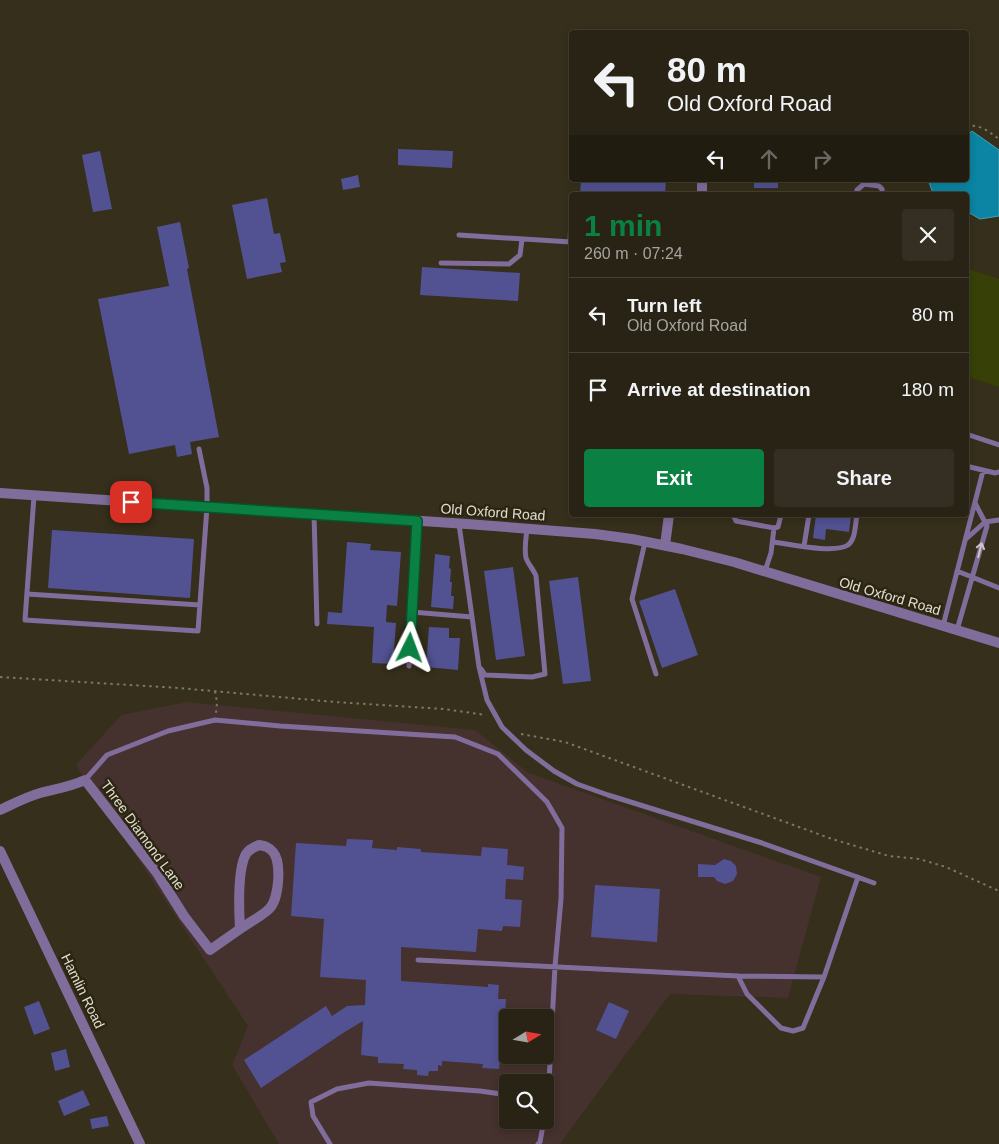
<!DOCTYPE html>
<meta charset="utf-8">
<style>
:root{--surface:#282314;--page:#342f22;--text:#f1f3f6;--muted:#a5a4a0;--line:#444034;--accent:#0b8043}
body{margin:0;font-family:Arial,sans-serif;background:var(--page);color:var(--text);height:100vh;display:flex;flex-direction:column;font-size:19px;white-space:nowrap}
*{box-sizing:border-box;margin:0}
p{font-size:16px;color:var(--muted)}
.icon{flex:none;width:28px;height:28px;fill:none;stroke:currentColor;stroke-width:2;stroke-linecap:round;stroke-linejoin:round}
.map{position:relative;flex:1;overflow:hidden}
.panel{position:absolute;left:569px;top:192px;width:400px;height:325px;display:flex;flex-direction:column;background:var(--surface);border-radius:5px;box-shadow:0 2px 8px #0003,0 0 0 1px var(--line)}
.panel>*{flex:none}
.guide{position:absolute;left:569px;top:30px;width:400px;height:152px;border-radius:5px;box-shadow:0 2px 8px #0003,0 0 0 1px var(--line);background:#282314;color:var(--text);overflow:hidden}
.needle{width:32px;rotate:79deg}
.tools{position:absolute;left:499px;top:1009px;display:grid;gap:10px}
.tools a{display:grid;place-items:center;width:55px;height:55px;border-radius:5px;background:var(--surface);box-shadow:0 2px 8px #0003,0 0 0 1px var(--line);font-size:25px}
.pin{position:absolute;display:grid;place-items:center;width:42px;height:42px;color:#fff;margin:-21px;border-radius:10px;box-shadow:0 2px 8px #0006}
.me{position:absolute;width:55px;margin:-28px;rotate:3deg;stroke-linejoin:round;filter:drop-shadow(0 0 4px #0008)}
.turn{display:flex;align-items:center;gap:18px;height:105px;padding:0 15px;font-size:22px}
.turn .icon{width:65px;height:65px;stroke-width:2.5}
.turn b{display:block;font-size:35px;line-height:42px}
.lanes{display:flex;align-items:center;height:48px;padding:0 15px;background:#0003;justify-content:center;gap:25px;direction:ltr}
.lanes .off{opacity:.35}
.round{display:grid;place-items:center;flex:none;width:52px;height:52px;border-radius:5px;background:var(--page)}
.head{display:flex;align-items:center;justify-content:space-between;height:85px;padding:0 15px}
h1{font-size:30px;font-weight:800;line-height:38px;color:var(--accent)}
.cta{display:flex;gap:10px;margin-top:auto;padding:10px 15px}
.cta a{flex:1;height:58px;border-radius:5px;background:var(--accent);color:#fff;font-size:20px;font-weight:800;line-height:58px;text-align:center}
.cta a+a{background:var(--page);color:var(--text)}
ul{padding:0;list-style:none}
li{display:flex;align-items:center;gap:15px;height:75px;padding:0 15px;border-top:1px solid var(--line)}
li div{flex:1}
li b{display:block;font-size:19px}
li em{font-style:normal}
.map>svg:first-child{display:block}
.industrial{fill:#45312d;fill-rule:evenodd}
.green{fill:#364007}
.water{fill:#0b85a3;stroke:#4b9fb0}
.building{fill:#525293}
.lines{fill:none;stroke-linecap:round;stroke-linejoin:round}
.path{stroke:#7c7766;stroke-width:2;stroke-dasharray:2.5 4;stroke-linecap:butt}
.service{stroke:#816d9b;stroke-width:5}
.minor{stroke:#816d9b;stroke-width:10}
.tertiary{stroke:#816d9b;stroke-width:10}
.oneway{stroke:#cdc7c5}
.route-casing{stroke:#07532c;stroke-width:12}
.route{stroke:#0b8043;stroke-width:9}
.labels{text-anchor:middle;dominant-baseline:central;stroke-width:5;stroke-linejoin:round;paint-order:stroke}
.street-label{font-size:14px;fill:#e0ddd0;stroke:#2b2511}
</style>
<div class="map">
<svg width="999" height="1144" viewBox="0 0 999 1144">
<rect width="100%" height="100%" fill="#352f1b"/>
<path class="industrial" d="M187 702 475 730 529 773 821 877 788 998 670 994 560 1144H279L232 1065 248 1026 76 765 121 715ZM508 1018H545V1055H508ZM508 1082H545V1120H508Z"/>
<path class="green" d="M966 268 999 279V387L966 376Z"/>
<path class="water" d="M972 131 999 150V216L980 219 966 211V195H937L933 193 928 180H966V136Z"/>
<path class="building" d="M398 149 453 151 452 168 398 165Z
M100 151 112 209 93 212 82 155Z
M358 175 360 187 343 190 341 179Z
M581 180H666L665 195H580Z
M754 180H778V188H754Z
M267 198 274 234 280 233 286 262 280 263 282 272 247 279 232 205Z
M180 222 189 268 187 269 219 437 190 442 192 454 177 457 175 445 129 454 98 299 169 286 157 227Z
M422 267 520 273 518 301 420 295Z
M816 515H851L849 532 826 529 825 540 813 538Z
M52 530 194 539 190 598 48 588Z
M347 542 371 544 370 550 401 552 397 606 387 605 386 622 396 623 393 664 372 663 374 627 327 624 328 612 342 613Z
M435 554 450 556 449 568 451 569 450 582H452L451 596H454L453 609 431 607Z
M513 567 525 656 496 660 484 571Z
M578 577 591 681 563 684 549 581Z
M675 589 698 655 662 668 639 601Z
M429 627 449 628V638H460L458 670 426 667Z
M347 839 373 840 372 848 397 850V847L421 849V852L481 856 482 847 508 849 507 865 524 867 523 880 506 879 505 899 522 900 520 927 503 926 502 931 478 929 476 952 401 947V981L488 987V984L499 985 498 999H506L504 1031H508V1052H501L499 1069 482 1068 483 1064 442 1061V1066L438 1065V1071H429L428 1076 417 1075V1070L403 1069 404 1064 378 1063V1057L361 1055 363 1021 343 1033 261 1088 244 1060 326 1006 332 1016 347 1006 365 1005 366 980 320 977 324 919 291 916 296 843 346 846Z
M724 859 731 861 736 866 737 874 733 881 725 884 717 881 714 877H698V864L715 865Z
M595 885 660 889 657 942 591 937Z
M39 1001 50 1029 34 1035 24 1007Z
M609 1002 629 1011 616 1039 596 1030Z
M66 1049 70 1067 55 1071 51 1053Z
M83 1090 90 1105 64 1116 58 1101Z
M107 1116 109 1126 92 1129 90 1119Z"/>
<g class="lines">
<path class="path" d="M966 126C980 124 988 131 999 139
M0 677 179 688 335 702 444 709 486 715
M215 691 217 702 216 713
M521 734 565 742 832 839 889 856 919 859 946 867 999 891"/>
<path class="service" d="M856 195 857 190 864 184 879 186 882 189V195
M459 235 571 242
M570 241 571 219
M441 263 509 264 520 255 522 239
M966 434 999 445
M966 466 995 473 999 472
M34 496 25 620 198 631 207 507V488L199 449
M314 514 317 624
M733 515 736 521 774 528 778 527 781 515
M417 521 412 612 472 617
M459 524 479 667 487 700 502 727 526 750 554 771 577 784 608 795 762 843 874 883
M966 539 985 522 999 520
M645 542 632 599 656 674
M773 542C790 544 834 554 848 545 856 539 855 524 857 515
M804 546 809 515
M765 571 771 553 774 528
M957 571 999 588
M27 594 200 605
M943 626 983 471
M957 630 987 526 975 503
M409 666 412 612
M481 669 485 675 532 677 545 674 536 576C534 570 528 564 526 558 524 549 526 538 527 529
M85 780 107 755 168 731 215 720 280 726 455 737 498 754 547 802 562 828 561 899 555 966 548 1101 545 1116
M418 960 738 976 824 977
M738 976 747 994 781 1028 793 1031 803 1028 824 977 858 877
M330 1144 313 1116 311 1102 337 1089 369 1083 480 1091 508 1095
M538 1144 540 1142 544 1120"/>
<path class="minor" d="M702 195V180
M665 545 669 515
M0 810C13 804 26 797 40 793 55 789 70 787 85 780L157 873 184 916 210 950 240 929
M259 845C265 846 269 847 273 852 282 862 279 900 269 909 262 916 248 923 240 929 239 911 237 870 246 854 249 849 254 847 259 845Z"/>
<path class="tertiary" d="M0 493 467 524 595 534 632 539 682 549 734 562 999 643
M0 851 140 1144"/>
</g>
<defs><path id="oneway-shaft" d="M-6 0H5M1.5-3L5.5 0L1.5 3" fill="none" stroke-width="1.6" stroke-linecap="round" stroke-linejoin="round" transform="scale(1.25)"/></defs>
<use class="oneway" href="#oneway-shaft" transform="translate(980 550) rotate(-76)"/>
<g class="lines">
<defs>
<path id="route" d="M131 502 417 521 410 648"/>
</defs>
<use href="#route" class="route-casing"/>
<use href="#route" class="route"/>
</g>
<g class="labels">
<g class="street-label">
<text transform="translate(493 512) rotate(4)">Old Oxford Road</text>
<text transform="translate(890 596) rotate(16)">Old Oxford Road</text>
<text transform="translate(143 835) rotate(54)">Three Diamond Lane</text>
<text transform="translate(83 991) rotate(64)">Hamlin Road</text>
</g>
</g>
</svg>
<div class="tools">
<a><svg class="needle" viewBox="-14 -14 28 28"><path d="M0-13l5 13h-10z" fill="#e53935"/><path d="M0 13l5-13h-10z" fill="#a5a4a0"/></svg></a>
<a><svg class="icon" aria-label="search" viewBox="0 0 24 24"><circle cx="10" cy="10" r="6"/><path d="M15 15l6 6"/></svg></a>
</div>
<div class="pin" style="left:131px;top:502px;background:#d93025"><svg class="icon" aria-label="arrive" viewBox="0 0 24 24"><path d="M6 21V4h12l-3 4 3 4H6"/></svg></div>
<svg class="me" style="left:410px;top:648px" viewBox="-20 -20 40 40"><path d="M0-17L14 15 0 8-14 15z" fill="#0b8043" stroke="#fff" stroke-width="4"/></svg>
<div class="guide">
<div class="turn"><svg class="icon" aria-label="left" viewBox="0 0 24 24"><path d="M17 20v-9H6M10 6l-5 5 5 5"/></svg><div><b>80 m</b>Old Oxford Road</div></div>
<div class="lanes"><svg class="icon" aria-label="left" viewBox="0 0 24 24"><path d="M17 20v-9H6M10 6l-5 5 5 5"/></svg><svg class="icon off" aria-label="ahead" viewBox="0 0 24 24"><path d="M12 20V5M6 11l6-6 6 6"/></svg><svg class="icon off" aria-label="right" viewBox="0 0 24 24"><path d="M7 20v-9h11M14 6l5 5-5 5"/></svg></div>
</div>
<section class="panel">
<div class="head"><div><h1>1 min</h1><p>260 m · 07:24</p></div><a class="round"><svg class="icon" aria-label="close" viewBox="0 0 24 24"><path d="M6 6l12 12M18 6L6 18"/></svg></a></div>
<ul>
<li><svg class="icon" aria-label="left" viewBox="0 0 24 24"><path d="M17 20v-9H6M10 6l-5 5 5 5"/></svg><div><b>Turn left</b><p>Old Oxford Road</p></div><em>80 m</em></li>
<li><svg class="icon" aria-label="arrive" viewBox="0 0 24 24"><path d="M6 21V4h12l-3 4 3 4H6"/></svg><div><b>Arrive at destination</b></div><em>180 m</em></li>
</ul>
<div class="cta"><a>Exit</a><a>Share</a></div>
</section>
</div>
